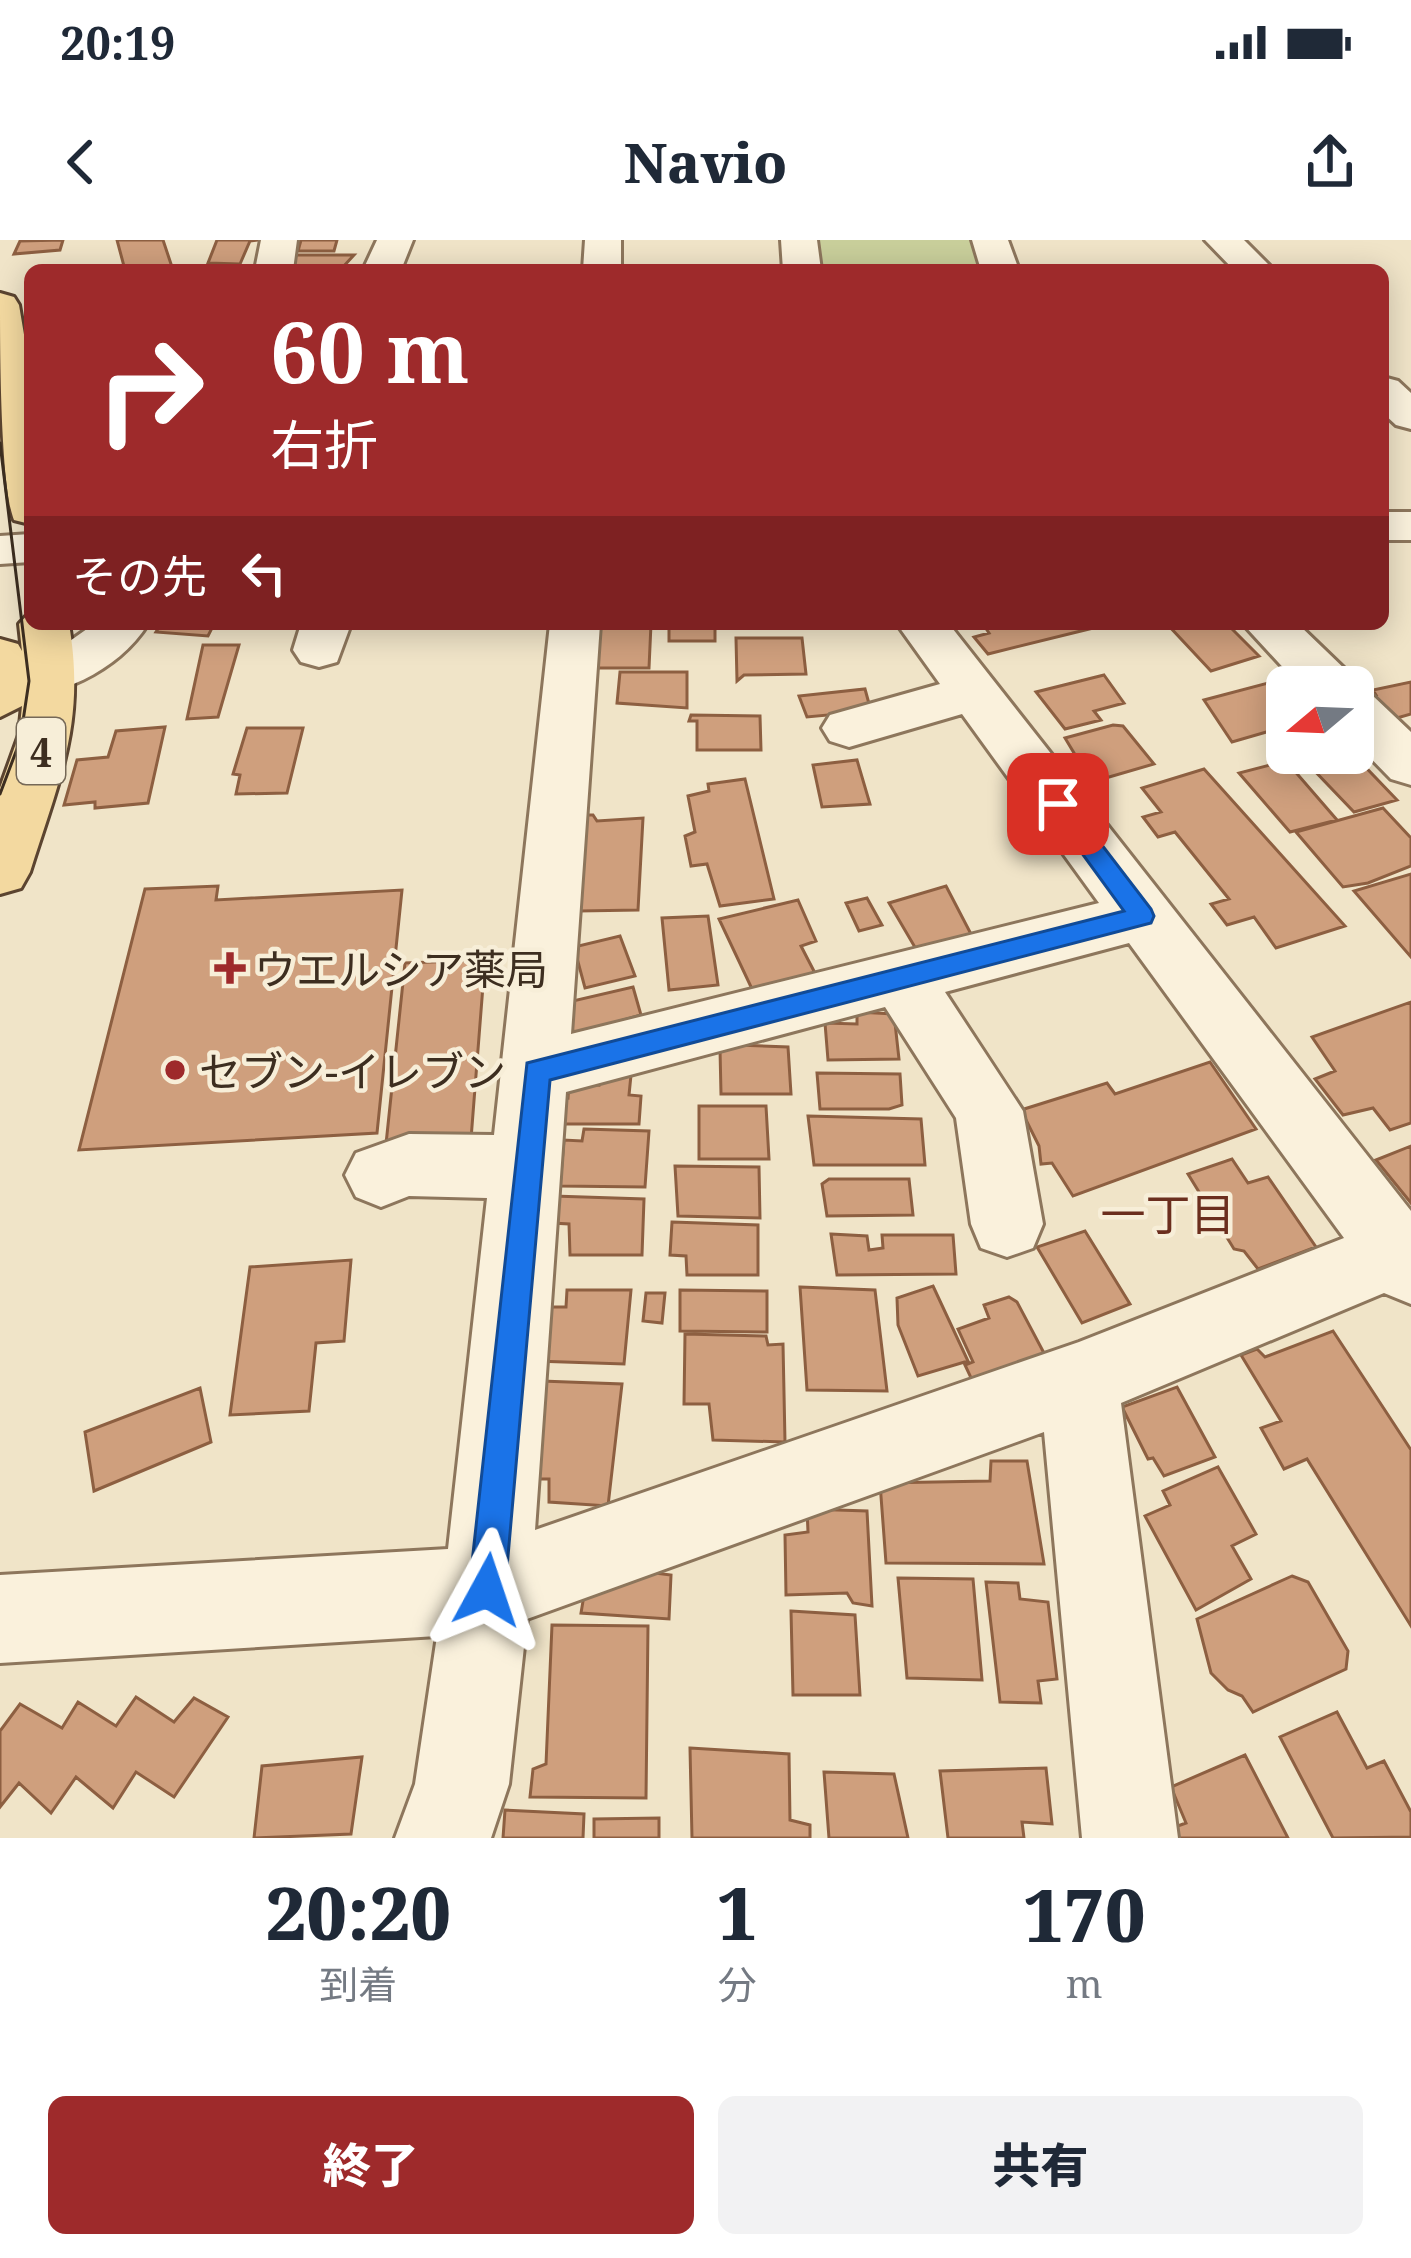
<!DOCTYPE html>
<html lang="ja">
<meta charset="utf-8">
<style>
:root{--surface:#fff;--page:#f2f2f3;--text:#1f2937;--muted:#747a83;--accent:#9e2a2b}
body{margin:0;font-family:"Noto Serif","Noto Sans JP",serif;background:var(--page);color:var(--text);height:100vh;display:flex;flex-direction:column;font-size:45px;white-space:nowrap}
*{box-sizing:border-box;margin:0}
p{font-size:39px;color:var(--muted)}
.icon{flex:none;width:66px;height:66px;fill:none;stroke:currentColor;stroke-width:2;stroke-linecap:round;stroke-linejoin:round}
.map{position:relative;height:1598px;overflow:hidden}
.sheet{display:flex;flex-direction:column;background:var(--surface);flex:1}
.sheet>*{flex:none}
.banner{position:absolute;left:24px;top:24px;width:1365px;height:366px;border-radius:18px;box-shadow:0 6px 30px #0003;background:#9e2a2b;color:#fff;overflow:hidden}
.needle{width:78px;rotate:251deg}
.fabs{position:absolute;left:1266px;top:426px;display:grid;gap:24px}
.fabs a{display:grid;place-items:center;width:108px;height:108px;border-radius:18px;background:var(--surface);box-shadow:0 6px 30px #0003;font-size:60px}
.pin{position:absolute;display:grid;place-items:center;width:102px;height:102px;color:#fff;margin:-51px;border-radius:24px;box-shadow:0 6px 18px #0006}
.me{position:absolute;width:132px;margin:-66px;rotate:5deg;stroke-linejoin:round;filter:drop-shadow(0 0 9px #0008)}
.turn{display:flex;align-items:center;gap:42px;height:252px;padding:0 48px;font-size:54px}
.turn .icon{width:156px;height:156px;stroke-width:2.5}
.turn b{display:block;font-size:84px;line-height:102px}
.then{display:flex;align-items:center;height:114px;padding:0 48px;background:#0003;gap:24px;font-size:45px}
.eta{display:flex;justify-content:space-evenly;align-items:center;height:204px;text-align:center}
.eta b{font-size:72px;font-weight:800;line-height:84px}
.primary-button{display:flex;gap:24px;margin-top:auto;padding:24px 48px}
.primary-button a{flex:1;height:138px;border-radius:18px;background:var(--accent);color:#fff;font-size:48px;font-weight:800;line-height:138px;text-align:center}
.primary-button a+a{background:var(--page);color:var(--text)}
.status{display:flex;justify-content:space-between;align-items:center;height:84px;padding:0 60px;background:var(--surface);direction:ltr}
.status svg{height:33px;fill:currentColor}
header{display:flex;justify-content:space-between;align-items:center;height:156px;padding:0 48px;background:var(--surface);font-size:54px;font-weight:800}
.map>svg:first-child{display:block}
.green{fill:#c9cf9b}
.building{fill:#cf9f7d;stroke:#8d5f41;stroke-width:3}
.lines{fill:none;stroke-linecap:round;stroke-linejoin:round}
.minor-casing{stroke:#8d765c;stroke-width:6}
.major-casing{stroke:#5b4430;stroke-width:6}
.minor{fill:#faf1dc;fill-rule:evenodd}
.major{fill:#f3d9a0;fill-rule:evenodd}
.tram{stroke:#3d2e20;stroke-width:3}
.route{fill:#1a73e8;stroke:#114b97;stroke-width:3}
.poi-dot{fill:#9e2a2b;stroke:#f7eed8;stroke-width:4.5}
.labels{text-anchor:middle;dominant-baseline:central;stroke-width:9;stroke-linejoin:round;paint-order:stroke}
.shield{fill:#f7eed8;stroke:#756857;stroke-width:3}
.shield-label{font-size:39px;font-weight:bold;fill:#3d2e20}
.poi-label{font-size:42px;fill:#3d2e20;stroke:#f7eed8;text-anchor:start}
.neighbourhood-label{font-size:45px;fill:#6b2e1e;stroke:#f7eed8}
</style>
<div class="status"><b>20:19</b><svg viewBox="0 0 49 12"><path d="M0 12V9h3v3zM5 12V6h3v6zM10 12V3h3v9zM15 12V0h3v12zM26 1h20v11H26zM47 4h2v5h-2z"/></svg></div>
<header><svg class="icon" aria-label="back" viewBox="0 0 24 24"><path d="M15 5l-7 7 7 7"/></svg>Navio<svg class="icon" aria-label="share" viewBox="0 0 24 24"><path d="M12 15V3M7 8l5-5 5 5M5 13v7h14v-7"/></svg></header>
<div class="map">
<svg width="1411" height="1598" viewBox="0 0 1411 1598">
<rect width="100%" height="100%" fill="#f0e4c8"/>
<path class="green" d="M800 0H990L1000 30H803Z"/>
<path class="building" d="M63 0 60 10 14 14 20 1Z
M117 0H163L173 30H125Z
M217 0H258L250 1 240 24 208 23Z
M301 0H337L334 11H298Z
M295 15H354L342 28 290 27Z
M161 384H214L208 396 156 392Z
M593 384H651L649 428H590Z
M669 384H715V401H669Z
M983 384H1085L1089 389 988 414 974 397 989 393Z
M1167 384H1227L1259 416 1211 431Z
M736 398H802L806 434 744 435 737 441Z
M203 405H239L218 477 187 479Z
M620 432H687V468L617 463Z
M1104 435 1124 463 1094 471 1101 480 1065 489 1036 452Z
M1276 441 1287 452V486L1232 502 1204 460Z
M1411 442V474L1390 480 1367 457 1376 455 1373 450Z
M865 449 871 471 807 477 799 456Z
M691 475 760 476 761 510H697V481H689Z
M1113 485 1123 486 1154 524 1092 542 1069 517 1074 513 1065 498Z
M165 487 148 563 95 568V562L64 565 77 520 108 517 116 491Z
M247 488H303L287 553 236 554 240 535 233 534Z
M1339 513H1352L1397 560 1354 572 1307 523Z
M857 520 870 564 822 567 813 525Z
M1286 521 1337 580 1290 592 1239 533Z
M1204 529 1345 686 1276 708 1254 677 1227 685 1211 664 1229 659 1175 592 1158 597 1143 577 1161 572 1142 548Z
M745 539 774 659 720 666 707 624 691 626 685 596 695 592 688 556 709 551 708 544Z
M1383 568 1411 598V626L1368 643 1343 647 1296 592Z
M583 575H593L597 581 643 578 638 670 579 671Z
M1411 634V717L1354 651Z
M218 646 216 660 402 650 377 893 79 910 145 649Z
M946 646 971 694 916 709 889 663Z
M867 658 882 685 859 691 846 663Z
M798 660 816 701 801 706 816 735 752 749 719 679Z
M708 676 718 745 669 750 662 678Z
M620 696 635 736 585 748 574 707Z
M485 720 471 899 386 904 405 723Z
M633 747 641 775 574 794 564 763Z
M1411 762V883L1390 890 1373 868 1343 875 1315 839 1335 831 1312 797Z
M857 772 894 774 899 819 828 820 825 783 857 784Z
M736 805 788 807 791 854H721L720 809Z
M1210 822 1256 889 1073 956 1052 923 1041 924 1039 906 1021 870 1107 843 1115 854Z
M817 833 900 834 902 865 889 869H820Z
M600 835H631L629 855 641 856 639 884H553L558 857 568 858 569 842 599 845Z
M699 866H766L769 919H699Z
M808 876 921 879 925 925H814Z
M584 889 649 891 645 947 560 946 564 900 582 901Z
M1411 906V963L1376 920Z
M1232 919 1248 943 1268 937 1316 1007 1258 1029 1244 1011 1234 1009 1188 934Z
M675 926 759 927 760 978 678 976Z
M829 939H909L913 975 827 976 822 944Z
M553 956 644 959 642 1015H570L569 984 552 983Z
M672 982 758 985V1035H687L686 1016 670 1015Z
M1085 991 1130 1064 1082 1083 1037 1007Z
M831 994 867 996 869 1010 883 1008 882 995H953L956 1034 837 1035Z
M351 1020 344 1101 316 1103 309 1171 230 1175 250 1027Z
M933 1046 968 1121 918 1136 898 1085 897 1058Z
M800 1047 875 1050 887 1151 807 1150Z
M567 1050H631L624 1124 535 1121 540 1067H566Z
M680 1050 767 1051V1092L680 1091Z
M646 1053H665L662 1083 643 1081Z
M1009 1057 1017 1062 1045 1115 972 1140 965 1125 973 1122 958 1089 989 1078 984 1065Z
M1333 1091 1411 1210V1386L1307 1219 1284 1229 1261 1188 1281 1181 1241 1115 1257 1109 1265 1117Z
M685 1094 766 1096 768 1105 783 1104 785 1202 713 1200 709 1164H684Z
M541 1141 622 1144 608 1266 549 1262V1239H533Z
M1177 1147 1215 1217 1164 1236 1153 1218 1148 1219 1122 1167Z
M200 1148 211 1202 94 1251 85 1192Z
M991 1221H1027L1044 1324 886 1323 880 1243 990 1241Z
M1218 1227 1256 1294 1232 1306 1251 1339 1196 1370 1145 1276 1170 1265 1163 1251Z
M807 1269 867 1271 872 1366 853 1363 847 1353 786 1355 785 1295 808 1292Z
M647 1332 671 1335 669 1379 581 1373 584 1355Z
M1292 1336 1308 1342 1348 1411 1346 1429 1253 1472 1242 1456 1228 1450 1211 1433 1197 1379Z
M898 1338 973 1339 982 1440 907 1438Z
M986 1342 1018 1343 1020 1359 1048 1362 1057 1439 1038 1441 1041 1463 1000 1462Z
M791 1371 855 1375 860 1455H793Z
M552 1385 648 1386 646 1558 530 1557 533 1529 546 1524Z
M136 1457 174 1482 194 1458 228 1477 174 1557 136 1532 113 1568 76 1537 51 1573 19 1543 0 1567V1491L20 1464 62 1488 78 1462 116 1486Z
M1337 1472 1367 1528 1384 1521 1411 1572V1597L1333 1598 1280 1497Z
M690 1508 789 1514 790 1580 810 1585V1598H692Z
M1245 1515 1288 1598H1177L1172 1588 1186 1583 1171 1547Z
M362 1517 351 1594 254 1598 262 1526Z
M1046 1528 1052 1584 1022 1582 1024 1598H948L940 1531Z
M824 1532 894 1534 908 1598H829Z
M505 1570 584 1574 583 1598H503Z
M659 1578V1598H594V1579Z"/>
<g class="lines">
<defs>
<path id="minor" d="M261 0H297L293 30H255Z
M377 0H413L401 30H363Z
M585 0H621V30H583Z
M781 0H817L821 30H783Z
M972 0H1008L1019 30H981Z
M1205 0H1244L1274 30H1234Z
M1383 137 1398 141 1411 153V189L1396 185 1383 173Z
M1383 272H1411V300H1383Z
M30 294V322L0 324V296Z
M94 384H148C116 434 57 456 0 463V429L50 415Z
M301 384H351L337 422 319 427 301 422 293 410Z
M550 384H600L571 794 1099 663 962 474 849 507 830 501 822 488 830 475 940 444 897 384H949L1411 971V1064L1384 1053 1121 1163 1178 1598H1082L1044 1192 527 1379 509 1544 491 1598H395L415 1544 437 1396 0 1423V1335L448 1309 487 958 409 956 381 967 356 957 345 935 356 913 409 894 494 895ZM1129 703 1344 998 1079 1102 535 1290 566 852 885 767 956 878 971 984 981 1008 1007 1017 1033 1008 1043 984 1023 871 945 752Z
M1243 384H1298L1351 435 1356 451 1372 455 1411 492V545L1391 539 1353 500V447H1301Z"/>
<path id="major" d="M0 53 14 57 19 65 30 130V284L14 280C0 245 0 102 0 53Z
M30 372V384H69C86 482 59 540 30 632L21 648 0 654V548L19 495 22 466 0 477V399L18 404 22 411 19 384Z"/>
</defs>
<use href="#minor" class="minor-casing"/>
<use href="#major" class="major-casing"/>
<use href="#minor" class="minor"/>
<use href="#major" class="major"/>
<path class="tram" d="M0 203 29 441 20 501 0 554"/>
</g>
<path class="route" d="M1058 556 1066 558 1151 669 1154 676 1151 683 550 840 505 1350 500 1363 487 1368 474 1363 469 1350 527 823 1124 671 1046 564Z"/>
<g class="poi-dot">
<path d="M224 710h12v12h12v12h-12v12h-12v-12h-12v-12h12z"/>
<circle cx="175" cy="830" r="12"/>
</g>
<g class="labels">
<rect class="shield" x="17" y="478" width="48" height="66" rx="9"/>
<g class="shield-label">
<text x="41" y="511">4</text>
</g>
<g class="poi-label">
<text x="254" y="728">ウエルシア薬局</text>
<text x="199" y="830">セブン-イレブン</text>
</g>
<g class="neighbourhood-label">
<text x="1168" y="973">一丁目</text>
</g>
</g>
</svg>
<div class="fabs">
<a><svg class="needle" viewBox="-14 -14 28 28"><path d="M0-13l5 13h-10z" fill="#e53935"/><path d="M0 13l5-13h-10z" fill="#747a83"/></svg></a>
</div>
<div class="pin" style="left:1058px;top:564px;background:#d93025"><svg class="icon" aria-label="arrive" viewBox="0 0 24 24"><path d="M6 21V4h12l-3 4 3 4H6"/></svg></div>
<svg class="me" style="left:487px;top:1350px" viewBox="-20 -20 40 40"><path d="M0-17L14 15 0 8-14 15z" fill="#1a73e8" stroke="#fff" stroke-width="4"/></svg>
<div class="banner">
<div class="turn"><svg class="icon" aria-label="right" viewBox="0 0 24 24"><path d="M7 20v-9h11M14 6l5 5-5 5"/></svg><div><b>60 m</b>右折</div></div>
<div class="then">その先<svg class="icon" aria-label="left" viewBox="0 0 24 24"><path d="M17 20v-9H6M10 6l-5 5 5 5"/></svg></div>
</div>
</div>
<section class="sheet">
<div class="eta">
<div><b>20:20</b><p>到着</p></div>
<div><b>1</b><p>分</p></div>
<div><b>170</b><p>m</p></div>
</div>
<div class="primary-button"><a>終了</a><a>共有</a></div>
</section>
